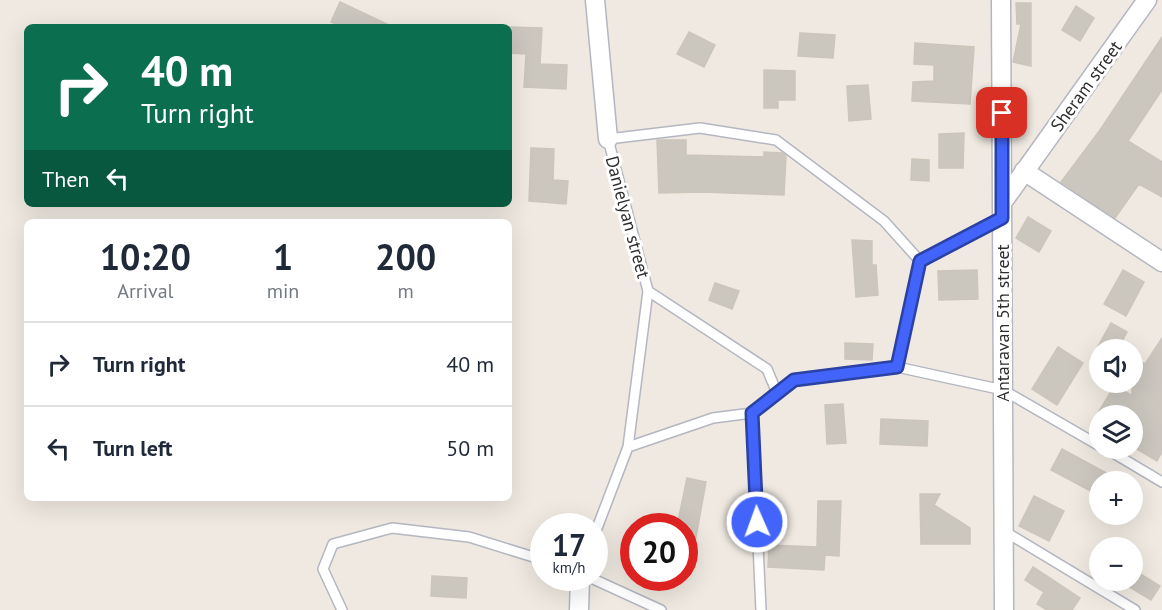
<!DOCTYPE html>
<meta charset="utf-8">
<style>
:root{--surface:#fff;--page:#f2f2f3;--text:#1f2937;--muted:#747a83;--line:#e0e1e3}
body{margin:0;font-family:"PT Sans",sans-serif;background:var(--page);color:var(--text);height:100vh;display:flex;flex-direction:column;font-size:22px;white-space:nowrap}
*{box-sizing:border-box;margin:0}
p{font-size:20px;color:var(--muted)}
.icon{flex:none;width:33px;height:33px;fill:none;stroke:currentColor;stroke-width:2;stroke-linecap:round;stroke-linejoin:round}
.map{position:relative;flex:1;overflow:hidden}
.panel{position:absolute;left:24px;top:219px;width:488px;height:282px;display:flex;flex-direction:column;background:var(--surface);border-radius:9px;box-shadow:0 6px 24px #0002}
.panel>*{flex:none}
.guide{position:absolute;left:24px;top:24px;width:488px;height:183px;border-radius:9px;box-shadow:0 6px 24px #0002;background:#0b6e4f;color:#fff;overflow:hidden}
.tools{position:absolute;left:1089px;top:339px;display:grid;gap:12px}
.tools a{display:grid;place-items:center;width:54px;height:54px;border-radius:50%;background:var(--surface);box-shadow:0 6px 24px #0002;font-size:30px}
.speed{position:absolute;left:530px;top:513px;display:flex;gap:12px;font-size:30px;font-weight:700;text-align:center}
.speed>*{display:grid;place-content:center;width:78px;height:78px;border-radius:50%;background:var(--surface);box-shadow:0 6px 24px #0002;line-height:1}
.speed small{font-size:15px;font-weight:400}
.speed .limit{border:9px solid #d22;background:#fff;color:#111}
.pin{position:absolute;display:grid;place-items:center;width:51px;height:51px;color:#fff;margin:-26px;border-radius:12px;box-shadow:0 3px 9px #0006}
.me{position:absolute;width:66px;margin:-33px;rotate:358deg;stroke-linejoin:round;filter:drop-shadow(0 0 4px #0008)}
.turn{display:flex;align-items:center;gap:21px;height:126px;padding:0 18px;font-size:27px}
.turn .icon{width:78px;height:78px;stroke-width:2.5}
.turn b{display:block;font-size:42px;line-height:51px}
.then{display:flex;align-items:center;height:57px;padding:0 18px;background:#0003;gap:12px;font-size:22px}
.eta{display:flex;justify-content:space-evenly;align-items:center;height:102px;text-align:center}
.eta b{font-size:36px;font-weight:700;line-height:42px}
ul{padding:0;list-style:none}
li{display:flex;align-items:center;gap:18px;height:84px;padding:0 18px;border-top:2px solid var(--line)}
li div{flex:1}
li b{display:block;font-size:22px}
li em{font-style:normal}
.map>svg:first-child{display:block}
.building{fill:#cbc7bf;stroke:#cbc5ba;stroke-width:1.5}
.lines{fill:none;stroke-linecap:round;stroke-linejoin:round}
.service-casing{stroke:#b4b7c1;stroke-width:12}
.minor-casing{stroke:#b4b7c1;stroke-width:21}
.service{stroke:#fff;stroke-width:9}
.minor{stroke:#fff;stroke-width:18}
.route-casing{stroke:#2b41a3;stroke-width:15}
.route{stroke:#4264fb;stroke-width:10}
.labels{text-anchor:middle;dominant-baseline:central;stroke-width:6;stroke-linejoin:round;paint-order:stroke}
.street-label{font-size:18px;fill:#2e2e2e;stroke:#fff}
</style>
<div class="map">
<svg width="1162" height="610" viewBox="0 0 1162 610">
<rect width="100%" height="100%" fill="#efe9e1"/>
<path class="building" d="M340 2 393 27H342L331 22Z
M1016 3H1031V66L1013 62 1021 24H1017Z
M1076 6 1094 18 1080 41 1062 30Z
M508 27 542 28 540 64 567 65 566 89 524 87 526 54 508 53Z
M689 32 715 45 704 67 677 54Z
M800 33 835 35 833 58 798 56Z
M1162 37V90L1128 141 1162 162V197L1139 184 1115 218 1061 182 1100 130Z
M915 43 974 47 970 104 912 101 913 82 934 81V65L914 64Z
M764 70 795 71V100H778V108H764Z
M868 85 871 119 849 121 847 86Z
M964 133 963 168H939V134Z
M657 140H686V155L764 157V152L782 153 786 156 784 195 701 192 659 193Z
M531 148 554 149 553 180 568 181 566 204 529 201Z
M912 159 929 160V181L911 180Z
M1028 217 1051 231 1039 252 1016 238Z
M852 240 872 241V265H876L878 295 856 297Z
M977 270 978 299 939 300 938 271Z
M1123 270 1144 282 1126 316 1104 304Z
M715 283 739 291 732 309 709 300Z
M1111 323 1127 332 1117 350H1096Z
M1162 338V452L1157 461 1132 446V416H1096L1115 385 1132 396V356L1145 364Z
M845 343 873 344 872 360 845 359Z
M1058 347 1083 363 1057 405 1032 389Z
M843 404 846 443 827 444 825 405Z
M881 419 928 421 927 446 880 444Z
M1062 449 1123 482H1100V496L1051 470Z
M687 478 706 482 692 559H684V526H677Z
M920 494H940L934 505 970 528V544H921Z
M1034 496 1064 511 1049 541 1019 526Z
M818 501H841L839 556 825 555 824 570 768 567 769 545 817 547Z
M1033 567 1080 598 1072 610H1047L1037 604 1044 592 1025 580Z
M1134 570 1160 586 1151 600 1126 585 1128 580H1132Z
M432 576 467 578 466 598 431 596Z"/>
<g class="lines">
<defs>
<path id="service" d="M648 291 767 369 777 393
M897 367 920 261 1002 218
M628 447 713 418 752 413
M1105 448 1162 482
M1004 531 1135 610
M594 536 628 447 648 291 608 139 700 128 776 140 884 221 920 261
M591 578 661 610
M342 610 323 569 333 544 392 528 469 537 543 560
M761 610 752 413 794 380 897 367 1003 390 1100 446"/>
<path id="minor" d="M595 0 608 139
M1001 0 1004 610
M1024 171 1162 262
M1002 203 1147 0
M579 610 580 578"/>
</defs>
<use href="#service" class="service-casing"/>
<use href="#minor" class="minor-casing"/>
<use href="#service" class="service"/>
<use href="#minor" class="minor"/>
</g>
<g class="lines">
<defs>
<path id="route" d="M757 522 752 413 794 380 897 367 920 261 1002 218V113"/>
</defs>
<use href="#route" class="route-casing"/>
<use href="#route" class="route"/>
</g>
<g class="labels">
<g class="street-label">
<text transform="translate(1086 86) rotate(-54)">Sheram street</text>
<text transform="translate(628 217) rotate(75)">Danielyan street</text>
<text transform="translate(1002 323) rotate(-90)">Antaravan 5th street</text>
</g>
</g>
</svg>
<div class="tools">
<a><svg class="icon" aria-label="sound" viewBox="0 0 24 24"><path d="M4 9h4l5-4v14l-5-4H4zM17 9q2 3 0 6"/></svg></a>
<a><svg class="icon" aria-label="layers" viewBox="0 0 24 24"><path d="M12 4l9 5-9 5-9-5zM3 14l9 5 9-5"/></svg></a>
<a>+</a>
<a>−</a>
</div>
<div class="speed"><div>17<small>km/h</small></div><div class="limit">20</div></div>
<div class="pin" style="left:1002px;top:113px;background:#d93025"><svg class="icon" aria-label="arrive" viewBox="0 0 24 24"><path d="M6 21V4h12l-3 4 3 4H6"/></svg></div>
<svg class="me" style="left:757px;top:522px" viewBox="-20 -20 40 40"><circle r="17" fill="#4264fb" stroke="#fff" stroke-width="3"/><path d="M0-11L8 9 0 5-8 9z" fill="#fff"/></svg>
<div class="guide">
<div class="turn"><svg class="icon" aria-label="right" viewBox="0 0 24 24"><path d="M7 20v-9h11M14 6l5 5-5 5"/></svg><div><b>40 m</b>Turn right</div></div>
<div class="then">Then<svg class="icon" aria-label="left" viewBox="0 0 24 24"><path d="M17 20v-9H6M10 6l-5 5 5 5"/></svg></div>
</div>
<section class="panel">
<div class="eta">
<div><b>10:20</b><p>Arrival</p></div>
<div><b>1</b><p>min</p></div>
<div><b>200</b><p>m</p></div>
</div>
<ul>
<li><svg class="icon" aria-label="right" viewBox="0 0 24 24"><path d="M7 20v-9h11M14 6l5 5-5 5"/></svg><div><b>Turn right</b></div><em>40 m</em></li>
<li><svg class="icon" aria-label="left" viewBox="0 0 24 24"><path d="M17 20v-9H6M10 6l-5 5 5 5"/></svg><div><b>Turn left</b></div><em>50 m</em></li>
</ul>
</section>
</div>
